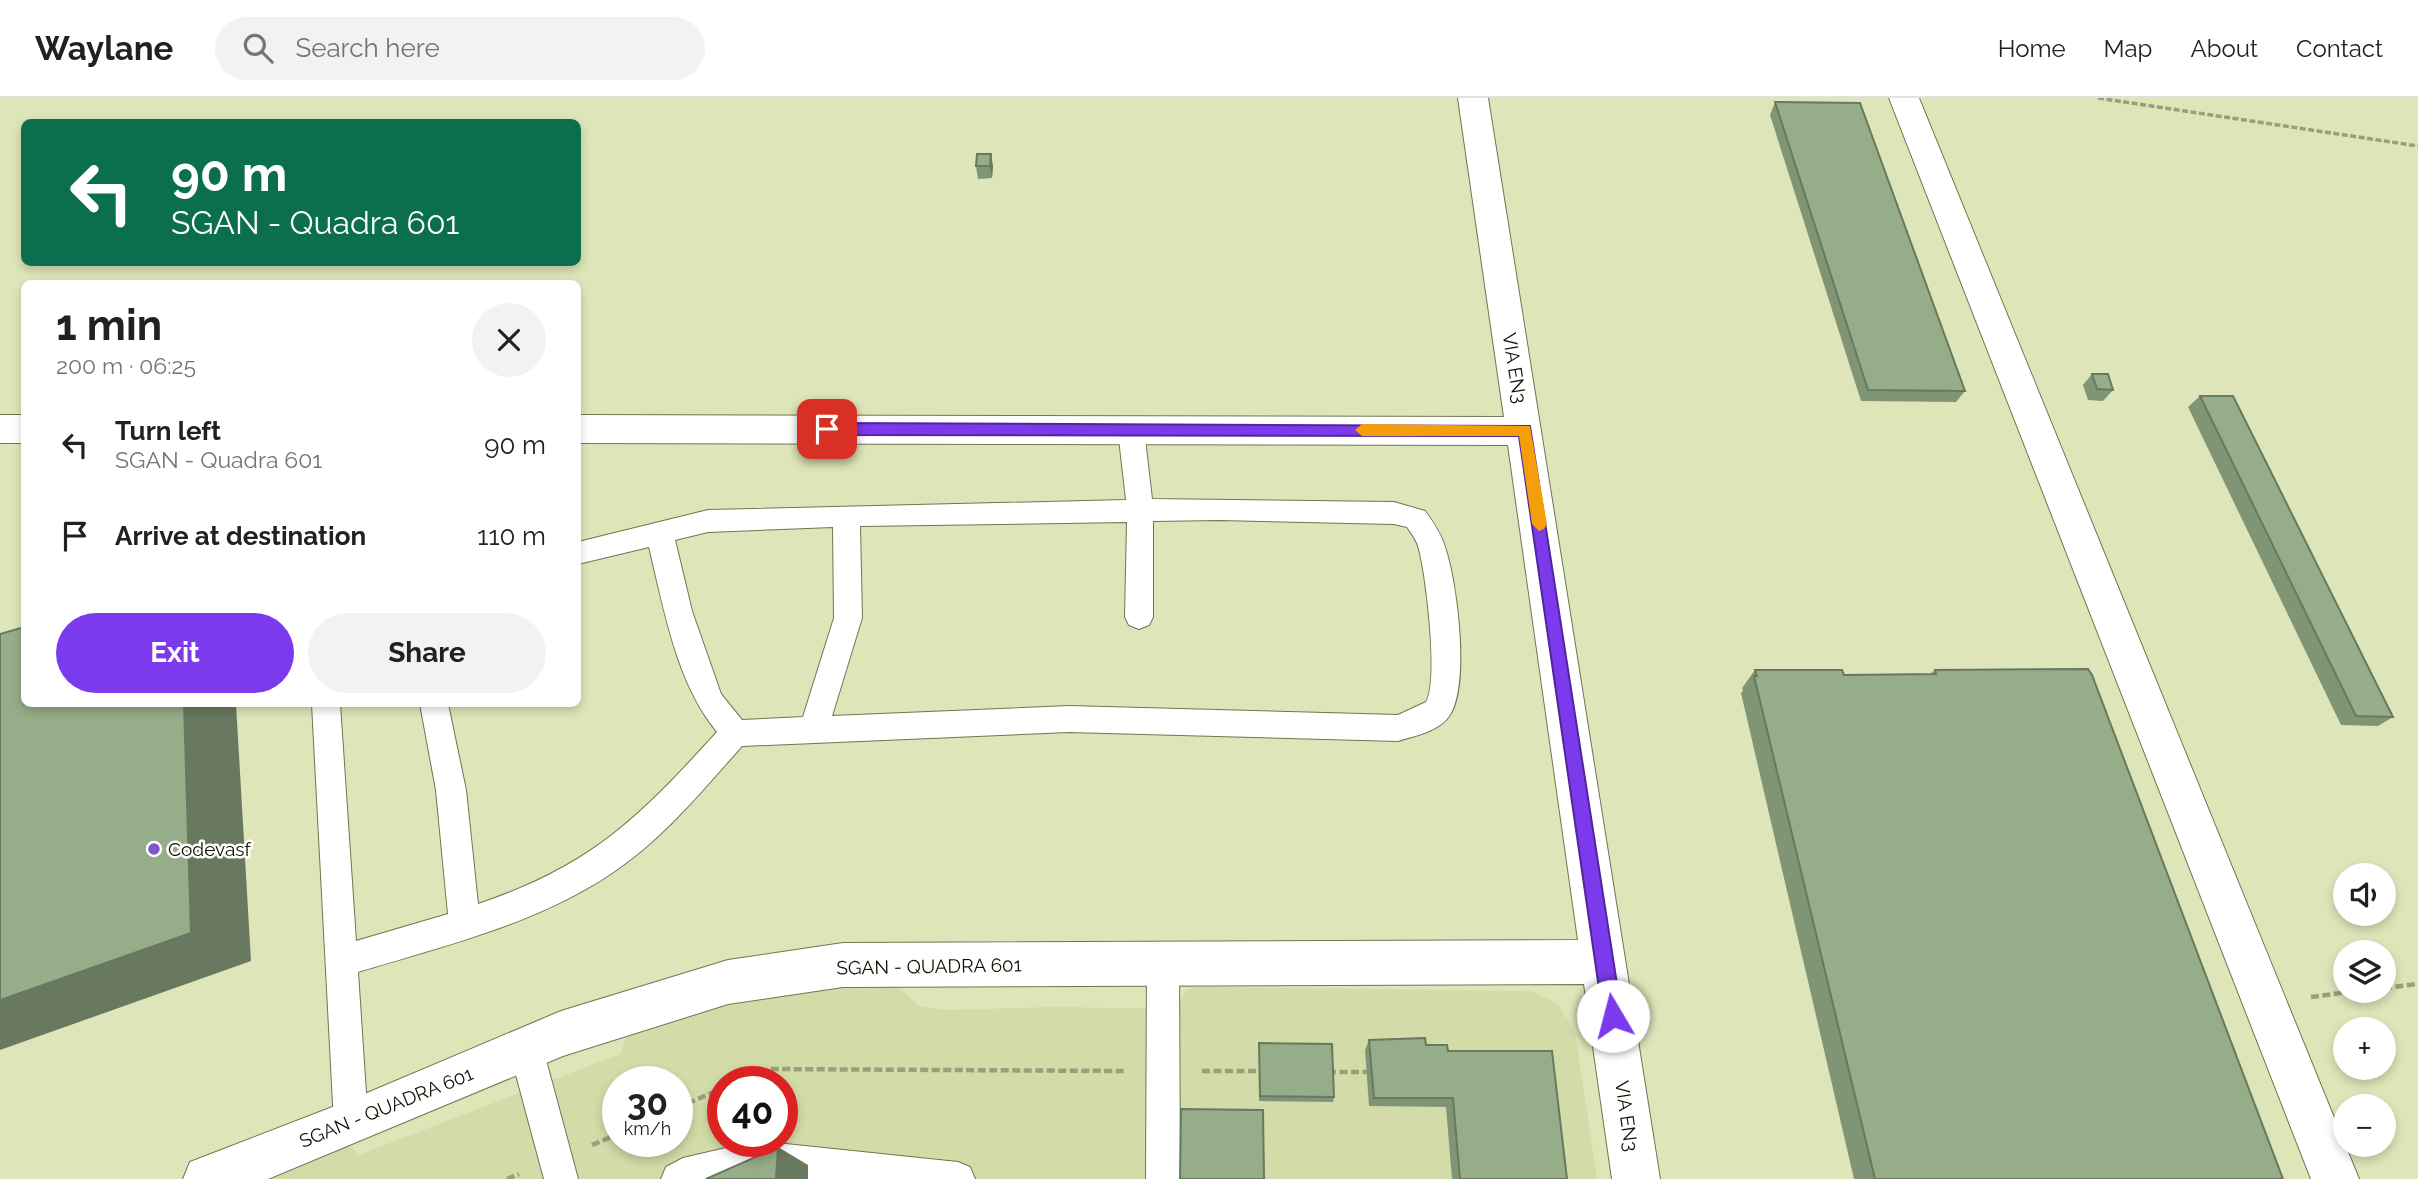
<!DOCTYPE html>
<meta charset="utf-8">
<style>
:root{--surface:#fff;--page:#f2f2f2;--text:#202124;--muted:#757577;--line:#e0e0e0;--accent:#7c3aed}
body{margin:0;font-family:Raleway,sans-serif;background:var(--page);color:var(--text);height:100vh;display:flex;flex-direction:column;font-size:26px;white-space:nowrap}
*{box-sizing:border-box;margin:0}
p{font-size:23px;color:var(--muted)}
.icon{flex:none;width:38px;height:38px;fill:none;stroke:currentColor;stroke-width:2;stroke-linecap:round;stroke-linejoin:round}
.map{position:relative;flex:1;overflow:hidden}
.drawer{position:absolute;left:21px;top:182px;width:560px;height:427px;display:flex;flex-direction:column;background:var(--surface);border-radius:10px;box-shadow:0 4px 10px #0003}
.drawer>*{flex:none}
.top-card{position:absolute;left:21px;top:21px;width:560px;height:147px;border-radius:10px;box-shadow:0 4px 10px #0003;background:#0b6e4f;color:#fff;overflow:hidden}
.buttons{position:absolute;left:2333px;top:765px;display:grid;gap:14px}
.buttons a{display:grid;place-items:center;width:63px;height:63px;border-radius:50%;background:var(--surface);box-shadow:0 4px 10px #0003;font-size:35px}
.speed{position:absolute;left:602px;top:968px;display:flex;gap:14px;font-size:35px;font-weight:700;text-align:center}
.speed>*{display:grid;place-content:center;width:91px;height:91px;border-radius:50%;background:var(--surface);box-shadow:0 4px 10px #0003;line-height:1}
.speed small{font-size:18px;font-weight:400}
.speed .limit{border:10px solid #d22;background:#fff;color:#111}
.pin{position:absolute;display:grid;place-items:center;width:60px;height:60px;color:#fff;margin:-30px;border-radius:14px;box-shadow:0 4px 10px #0006}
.me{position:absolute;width:77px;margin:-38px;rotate:352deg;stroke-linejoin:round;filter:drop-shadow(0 0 5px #0008)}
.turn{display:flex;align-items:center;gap:24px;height:147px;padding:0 35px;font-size:32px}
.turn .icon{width:91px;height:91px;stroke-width:2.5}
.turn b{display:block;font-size:49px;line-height:60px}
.round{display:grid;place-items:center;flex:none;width:74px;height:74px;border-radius:37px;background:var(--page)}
.head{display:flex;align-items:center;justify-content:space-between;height:119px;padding:0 35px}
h1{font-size:42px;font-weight:700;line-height:52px}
.button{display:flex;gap:14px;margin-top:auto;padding:14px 35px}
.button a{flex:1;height:80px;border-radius:42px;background:var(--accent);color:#fff;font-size:28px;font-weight:700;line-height:80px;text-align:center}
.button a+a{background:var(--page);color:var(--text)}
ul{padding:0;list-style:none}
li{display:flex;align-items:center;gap:21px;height:91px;padding:0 35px}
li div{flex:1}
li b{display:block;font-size:26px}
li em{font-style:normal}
header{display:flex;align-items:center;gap:42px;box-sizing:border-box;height:98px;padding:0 35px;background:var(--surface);border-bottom:2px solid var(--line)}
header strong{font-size:33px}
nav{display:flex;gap:38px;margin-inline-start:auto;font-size:24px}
.search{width:490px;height:63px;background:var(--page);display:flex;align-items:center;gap:18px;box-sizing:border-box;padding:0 24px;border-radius:38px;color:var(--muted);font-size:26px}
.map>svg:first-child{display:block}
.built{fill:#d3dba8;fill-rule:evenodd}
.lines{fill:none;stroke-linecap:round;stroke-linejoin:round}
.lane-casing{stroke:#70764e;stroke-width:2}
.secondary-casing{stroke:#70764e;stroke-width:2}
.path-far1{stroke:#999e7c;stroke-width:3.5;stroke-dasharray:6 2.5;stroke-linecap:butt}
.path{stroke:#999e7c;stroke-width:4.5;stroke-dasharray:8 3.5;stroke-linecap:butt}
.lane{fill:#fff;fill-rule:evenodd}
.secondary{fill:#fff;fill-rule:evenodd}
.wall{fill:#809575}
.shaded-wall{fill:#68795f}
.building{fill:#95ad88;stroke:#68795f;stroke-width:2}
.route{fill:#7c3aed;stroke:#51269a;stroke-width:2}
.slow{fill:#f59e0b}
.poi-dot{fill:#7e55cf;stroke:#fff;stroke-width:2.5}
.labels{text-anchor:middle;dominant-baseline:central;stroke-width:5;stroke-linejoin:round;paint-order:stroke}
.street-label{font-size:19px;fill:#0e1002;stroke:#fff}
.poi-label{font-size:19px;fill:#0e1002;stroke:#fff;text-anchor:start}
</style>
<header>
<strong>Waylane</strong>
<div class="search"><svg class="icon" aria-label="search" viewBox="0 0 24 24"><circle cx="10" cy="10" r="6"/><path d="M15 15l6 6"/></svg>Search here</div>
<nav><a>Home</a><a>Map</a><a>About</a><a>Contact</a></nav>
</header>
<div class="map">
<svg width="2418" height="1081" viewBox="0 0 2418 1081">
<rect width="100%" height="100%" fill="#dee5b9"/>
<path class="built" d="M887 885 898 889 919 908 945 912 1055 909 1176 911 1186 892 1199 889 1532 893 1558 906 1575 934 1597 1081H224L345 1044 359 1057 620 956 629 932 740 899ZM618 984H677V1043H618ZM723 984H782V1043H723Z"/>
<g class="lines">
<defs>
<path id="lane" d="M1131 322 1140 325 1144 332 1152 401 1394 404 1425 413C1433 424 1440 434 1444 446 1457 481 1470 585 1450 617 1440 633 1415 638 1398 643L1069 634 742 648C702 693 663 741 612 775 537 826 443 848 358 874L368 1025 363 1037 351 1042 339 1037 334 1025 312 606H340L356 843 448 816 436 692 420 606H448L466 692 478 806C591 768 639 720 717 634 676 584 664 511 649 449L578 466V444L708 412 1126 402 1118 332 1122 325ZM1220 422 1394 426 1407 429C1411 435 1416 441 1418 448 1426 474 1439 582 1426 604L1398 617 1069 608 832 618 862 520 860 428 1127 424 1125 519 1129 527 1139 531 1149 527 1153 519V423ZM833 429 834 520 803 619 742 622 721 596 692 513 675 442 708 434Z
M1163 849 1174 854 1179 865 1180 1081H1146L1147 865 1152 854Z
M526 934 538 939 543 951 578 1081H544L509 951 514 939Z
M756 1043 958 1064 970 1069 975 1081H791L754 1077 738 1081H661L666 1069 683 1060Z"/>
<path id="secondary" d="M1458 0H1488L1660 1081H1612L1584 886 843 889 728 906 563 958 268 1081H183L190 1064 348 1003 561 913 728 862 843 845 1578 842 1508 347 578 345V317L1504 319Z
M1889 0H1919L2359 1081H2311Z
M0 317H24V345H0Z"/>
</defs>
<use href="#lane" class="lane-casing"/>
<use href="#secondary" class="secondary-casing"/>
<path class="path-far1" d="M2098 0 2418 48"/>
<path class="path" d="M2384 890 2418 886
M2311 899 2363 892
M1202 973H1264
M1328 974H1372
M739 984 768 971 1124 973
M677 1010 723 990
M592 1047 618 1036
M507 1081 519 1076"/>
<use href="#lane" class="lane"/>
<use href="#secondary" class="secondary"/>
</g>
<path class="wall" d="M1775 4 1965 293 1956 304 1861 303 1770 17Z
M976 68H993L992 80 978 81Z
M2092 276 2113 292 2103 303 2088 302 2083 287Z
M2200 298 2393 619 2378 628 2341 627 2188 309Z
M1755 572 1844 577 1930 576 1935 572 2283 1081H1854L1741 595 1743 593 1742 590Z
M1369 942 1426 947 1448 953 1567 1081H1452L1446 1009 1369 1008 1365 952Z
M1259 945 1334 999 1333 1004 1259 1003Z"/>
<path class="shaded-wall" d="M991 56 993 68 992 80 990 68Z
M184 606H236L251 863 0 952V902Z
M778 1049 808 1067V1081H776Z"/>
<path class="building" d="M1775 4 1860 5 1965 293 1868 292Z
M977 56H991L990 68H976Z
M2092 276H2108L2113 292 2097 291Z
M2200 298H2233L2393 619 2356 618Z
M24 529V606H184L191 835 0 902V536Z
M2088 571 2092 577 2283 1081H1875L1754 578H1757L1755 572H1842L1844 577 1936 576 1935 572Z
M1425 940 1426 947H1447L1448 953H1552L1567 1081H1460L1453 1000H1374L1369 942Z
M1259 945 1332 946 1334 999 1260 998Z
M1181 1011 1263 1012 1264 1081H1180Z
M778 1049 776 1081H706Z"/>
<path class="route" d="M827 325 1530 328 1622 918 1619 925 1613 928 1606 925 1603 918 1519 338 827 337 819 331Z"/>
<path class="slow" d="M1362 326 1530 328 1547 426 1544 431 1539 433 1532 426 1519 338H1362L1355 332Z"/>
<circle class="poi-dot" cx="154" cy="751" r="7"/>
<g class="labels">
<g class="street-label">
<text transform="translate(1515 270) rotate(81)">VIA EN3</text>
<text transform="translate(929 868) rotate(-1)">SGAN - QUADRA 601</text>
<text transform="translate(386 1009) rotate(-22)">SGAN - QUADRA 601</text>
<text transform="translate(1627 1018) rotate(82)">VIA EN3</text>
</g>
<g class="poi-label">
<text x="168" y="751">Codevasf</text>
</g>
</g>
</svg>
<div class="buttons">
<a><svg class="icon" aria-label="sound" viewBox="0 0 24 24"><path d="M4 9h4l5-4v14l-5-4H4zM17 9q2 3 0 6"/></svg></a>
<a><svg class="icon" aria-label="layers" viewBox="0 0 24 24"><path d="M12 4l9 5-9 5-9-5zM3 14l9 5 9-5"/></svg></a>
<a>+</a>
<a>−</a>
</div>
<div class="speed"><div>30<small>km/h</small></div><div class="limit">40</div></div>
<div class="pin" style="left:827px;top:331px;background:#d93025"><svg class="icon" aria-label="arrive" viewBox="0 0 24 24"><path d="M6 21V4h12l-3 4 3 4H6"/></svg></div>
<svg class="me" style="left:1613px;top:918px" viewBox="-20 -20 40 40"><circle r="19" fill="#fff"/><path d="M0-13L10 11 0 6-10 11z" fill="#7c3aed"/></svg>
<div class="top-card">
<div class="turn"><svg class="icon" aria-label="left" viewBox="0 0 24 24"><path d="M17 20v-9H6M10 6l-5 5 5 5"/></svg><div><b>90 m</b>SGAN - Quadra 601</div></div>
</div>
<section class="drawer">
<div class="head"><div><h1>1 min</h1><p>200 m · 06:25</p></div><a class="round"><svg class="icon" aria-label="close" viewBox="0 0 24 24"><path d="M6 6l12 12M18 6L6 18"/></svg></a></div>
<ul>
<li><svg class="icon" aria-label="left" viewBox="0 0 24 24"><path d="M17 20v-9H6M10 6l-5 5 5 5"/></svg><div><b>Turn left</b><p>SGAN - Quadra 601</p></div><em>90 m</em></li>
<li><svg class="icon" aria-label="arrive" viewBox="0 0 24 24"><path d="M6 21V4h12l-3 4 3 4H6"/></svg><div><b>Arrive at destination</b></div><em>110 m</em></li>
</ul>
<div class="button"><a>Exit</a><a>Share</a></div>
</section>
</div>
